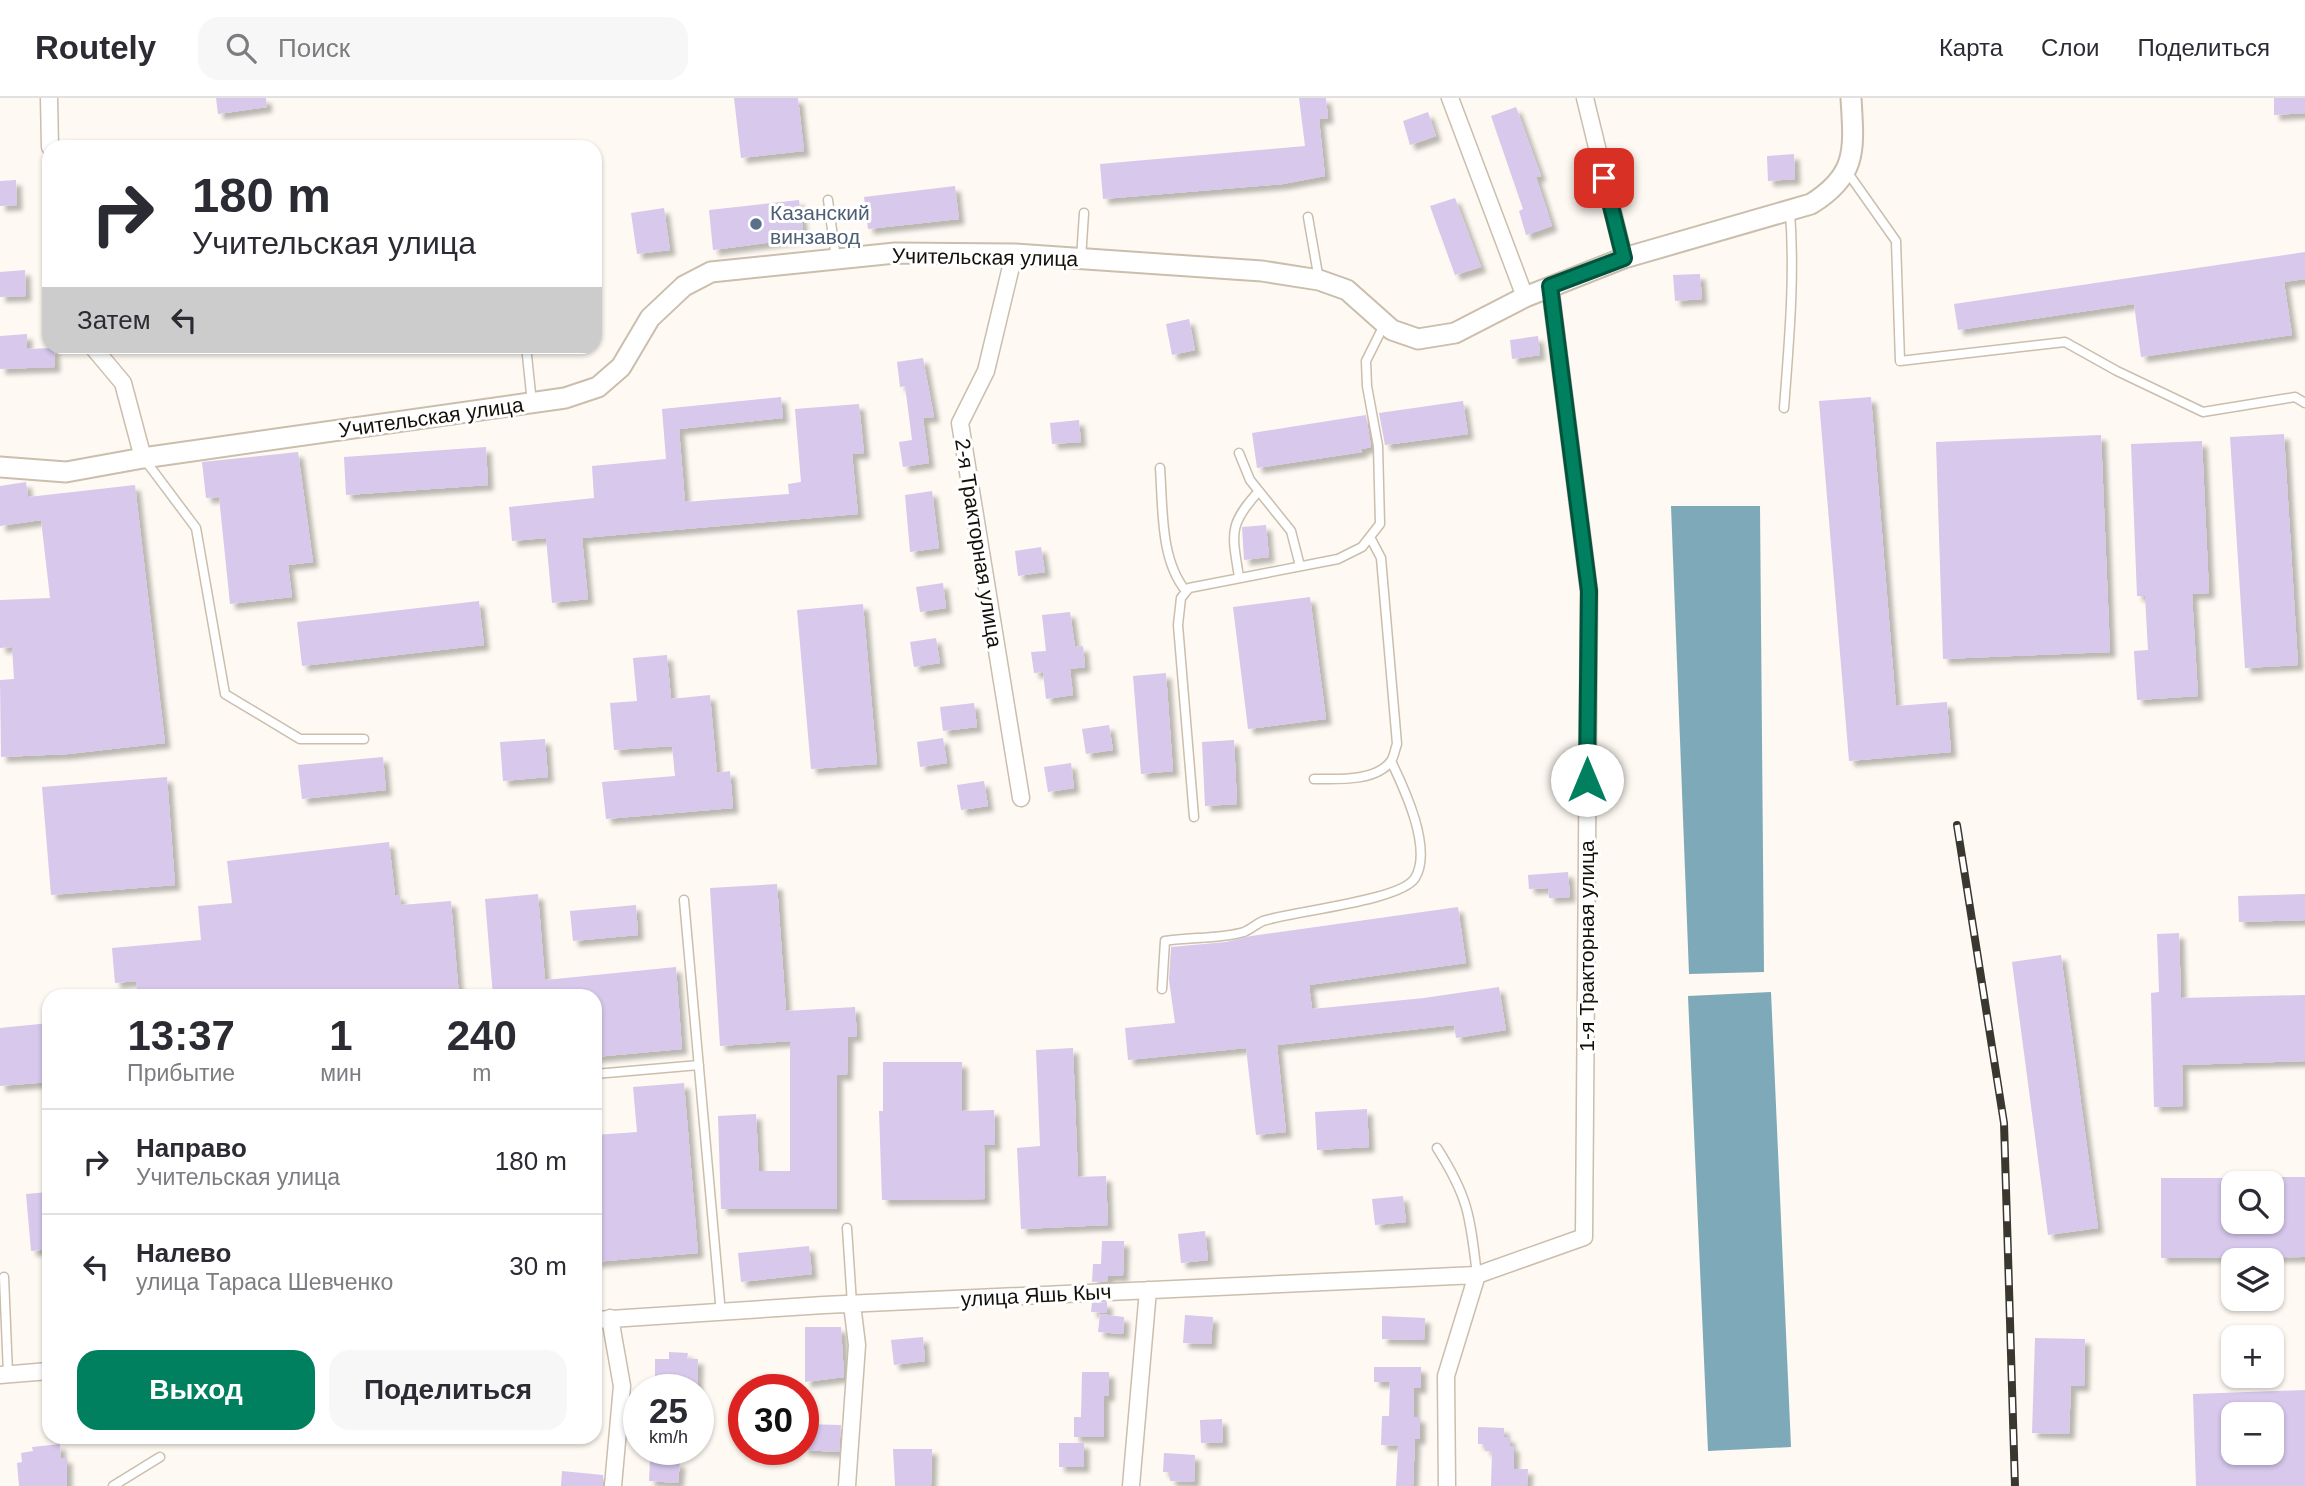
<!DOCTYPE html>
<html lang="ru">
<meta charset="utf-8">
<style>
:root{--surface:#fff;--page:#f7f7f7;--text:#2b2b33;--muted:#7c7c81;--line:#e1e1e2;--accent:#018060}
body{margin:0;font-family:Arial,sans-serif;background:var(--page);color:var(--text);height:100vh;display:flex;flex-direction:column;font-size:26px;white-space:nowrap}
*{box-sizing:border-box;margin:0}
p{font-size:23px;color:var(--muted)}
.icon{flex:none;width:38px;height:38px;fill:none;stroke:currentColor;stroke-width:2;stroke-linecap:round;stroke-linejoin:round}
.map{position:relative;flex:1;overflow:hidden}
.details{position:absolute;left:42px;top:891px;width:560px;height:455px;display:flex;flex-direction:column;background:var(--surface);border-radius:21px;box-shadow:0 2px 5px #0004}
.details>*{flex:none}
.hud{position:absolute;left:42px;top:42px;width:560px;height:214px;border-radius:21px;box-shadow:0 2px 5px #0004;background:#fff;color:var(--text);overflow:hidden}
.controls{position:absolute;left:2221px;top:1073px;display:grid;gap:14px}
.controls a{display:grid;place-items:center;width:63px;height:63px;border-radius:14px;background:var(--surface);box-shadow:0 2px 5px #0004;font-size:35px}
.speed{position:absolute;left:623px;top:1276px;display:flex;gap:14px;font-size:35px;font-weight:700;text-align:center}
.speed>*{display:grid;place-content:center;width:91px;height:91px;border-radius:50%;background:var(--surface);box-shadow:0 2px 5px #0004;line-height:1}
.speed small{font-size:18px;font-weight:400}
.speed .limit{border:10px solid #d22;background:#fff;color:#111}
.pin{position:absolute;display:grid;place-items:center;width:60px;height:60px;color:#fff;margin:-30px;border-radius:14px;box-shadow:0 4px 10px #0006}
.me{position:absolute;width:77px;margin:-38px;rotate:0deg;stroke-linejoin:round;filter:drop-shadow(0 0 5px #0008)}
.turn{display:flex;align-items:center;gap:24px;height:147px;padding:0 35px;font-size:32px}
.turn .icon{width:91px;height:91px;stroke-width:2.5}
.turn b{display:block;font-size:49px;line-height:60px}
.then{display:flex;align-items:center;height:66px;padding:0 35px;background:#0003;gap:14px;font-size:26px}
.eta{display:flex;justify-content:space-evenly;align-items:center;height:119px;text-align:center}
.eta b{font-size:42px;font-weight:700;line-height:49px}
.button{display:flex;gap:14px;margin-top:auto;padding:14px 35px}
.button a{flex:1;height:80px;border-radius:21px;background:var(--accent);color:#fff;font-size:28px;font-weight:700;line-height:80px;text-align:center}
.button a+a{background:var(--page);color:var(--text)}
ul{padding:0;list-style:none}
li{display:flex;align-items:center;gap:21px;height:105px;padding:0 35px;border-top:2px solid var(--line)}
li div{flex:1}
li b{display:block;font-size:26px}
li em{font-style:normal}
header{display:flex;align-items:center;gap:42px;box-sizing:border-box;height:98px;padding:0 35px;background:var(--surface);border-bottom:2px solid var(--line)}
header strong{font-size:33px}
nav{display:flex;gap:38px;margin-inline-start:auto;font-size:24px}
.search{width:490px;height:63px;background:var(--page);display:flex;align-items:center;gap:18px;box-sizing:border-box;padding:0 24px;border-radius:21px;color:var(--muted);font-size:26px}
.map>svg:first-child{display:block}
.water{fill:#7ea9b8}
.building{fill:#d7c8ec;fill-rule:evenodd;filter:url(#shadow)}
.lines{fill:none;stroke-linecap:round;stroke-linejoin:round}
.service-casing{stroke:#cabead;stroke-width:11}
.minor-casing{stroke:#cabead;stroke-width:19}
.tertiary-casing{stroke:#cabead;stroke-width:23}
.service{stroke:#fff;stroke-width:8}
.minor{stroke:#fff;stroke-width:16}
.tertiary{stroke:#fff;stroke-width:19}
.rail-casing{stroke:#3a3630;stroke-width:8}
.rail{stroke:#fff;stroke-width:5;stroke-dasharray:16;stroke-linecap:butt}
.route-casing{stroke:#01533e;stroke-width:18}
.route{stroke:#018060;stroke-width:12}
.service-dot{fill:#5c6f8a;stroke:#fff;stroke-width:2.5}
.labels{text-anchor:middle;dominant-baseline:central;stroke-width:6;stroke-linejoin:round;paint-order:stroke}
.service-label{font-size:21px;fill:#4e5e75;stroke:#fff;text-anchor:start}
.street-label{font-size:21px;fill:#14100a;stroke:#fff}
</style>
<header>
<strong>Routely</strong>
<div class="search"><svg class="icon" aria-label="search" viewBox="0 0 24 24"><circle cx="10" cy="10" r="6"/><path d="M15 15l6 6"/></svg>Поиск</div>
<nav><a>Карта</a><a>Слои</a><a>Поделиться</a></nav>
</header>
<div class="map">
<svg width="2305" height="1388" viewBox="0 0 2305 1388">
<defs>
<filter id="shadow"><feDropShadow dx="5.5" dy="5.5" stdDeviation="2" flood-color="#0004"/></filter>
</defs>
<rect width="100%" height="100%" fill="#fef9f2"/>
<path class="water" d="M1671 408H1760L1764 874 1689 876Z
M1771 894 1791 1349 1708 1353 1688 898Z"/>
<path class="building" d="M216 0H266L267 9 218 16Z
M734 0H798L804 53 741 60Z
M1299 0H1326L1328 20 1319 21 1325 78 1283 86 1103 101 1100 66 1305 48Z
M2274 0H2305V15L2274 17Z
M1516 9 1541 78 1536 79 1552 128 1526 137 1519 113 1523 111 1491 18Z
M1428 14 1436 38 1410 47 1403 23Z
M1794 56 1795 81 1768 83 1767 58Z
M16 82 17 107 0 108V83Z
M955 88 959 121 868 131 864 99Z
M1455 100 1481 169 1455 177 1430 108Z
M799 102 804 140 713 152 709 112Z
M664 110 670 152 637 156 631 115Z
M2305 154V181L2284 184 2292 237 2141 259 2134 206 1958 232 1954 206Z
M25 172 26 198 0 199V174Z
M1700 176 1702 201 1675 203 1673 177Z
M1189 221 1195 252 1172 257 1166 226Z
M27 236V251L54 250 55 269 0 271V238Z
M1538 238 1540 257 1512 261 1510 242Z
M923 260 934 319 923 320 929 365 903 369 899 344 912 342 905 288 900 289 897 264Z
M781 299 783 320 679 331 685 404 789 396 788 386 801 384 795 311 859 306 864 355 852 356 858 416 582 440 588 501 552 505 546 440 512 443 509 409 594 400 592 368 666 361 662 311Z
M1871 299 1896 608 1947 604 1951 654 1849 663 1819 303Z
M1463 303 1468 336 1385 347 1379 315Z
M1366 317 1371 349 1362 351V354L1257 370 1252 335Z
M1079 322 1081 344 1052 346 1050 325Z
M2284 336 2298 567 2245 570 2230 339Z
M2101 337 2110 554 1943 561 1936 344Z
M2202 343 2209 495 2192 496 2198 598 2137 602 2134 553 2148 552 2145 498H2137L2131 346Z
M486 349 488 387 346 397 344 359Z
M298 354 313 464 288 467 292 499 230 506 219 399 206 400 202 364Z
M26 384 28 399 135 387 165 645 68 656 1 659 0 582 14 581 12 549 0 550V502L50 500 41 422 0 428V388Z
M932 393 939 450 910 454 905 397Z
M1266 427 1269 459 1244 462 1242 429Z
M1041 449 1045 474 1018 478 1015 453Z
M943 485 946 510 920 514 916 489Z
M1310 499 1326 621 1248 631 1233 509Z
M479 503 484 547 302 568 297 524Z
M863 506 877 666 811 671 797 512Z
M1070 514 1075 549 1083 548 1085 569 1070 571 1073 597 1046 601 1043 574 1034 575 1031 554 1046 553 1042 517Z
M936 540 940 565 914 569 910 544Z
M667 557 671 601 710 597 717 675 730 673 733 710 606 721 602 684 675 678 672 648 614 652 610 605 637 603 633 560Z
M1166 575 1173 673 1141 676 1133 578Z
M974 605 977 629 943 633 940 609Z
M1109 627 1113 652 1086 656 1082 631Z
M943 640 947 665 920 669 917 644Z
M545 641 548 679 503 683 500 644Z
M1234 642 1237 706 1205 708 1202 644Z
M383 659 386 692 302 701 298 667Z
M1071 665 1074 690 1048 694 1044 669Z
M167 679 175 787 51 797 42 689Z
M984 683 988 708 961 712 957 687Z
M389 744 395 797H400L401 807 451 803 459 898H137L136 883 115 885 112 850 201 842 198 808 232 805 227 763Z
M1568 774 1570 799 1549 800 1548 790 1529 791 1528 777Z
M777 786 786 913 855 909 857 938 848 939 847 977H837V1111H721L718 1018 756 1016 759 1073H790V943L720 948 710 790Z
M538 796 545 882 676 869 682 951 595 959V898H566V894L493 898 485 801Z
M2305 796V822L2239 824 2238 798Z
M636 807 638 837 573 843 570 813Z
M1458 809 1466 865 1309 887 1312 911 1424 900 1499 889 1506 932 1456 940 1454 927 1277 947 1286 1034 1256 1037 1246 950 1128 962 1125 930 1175 925 1169 882 1171 849 1226 844 1251 838Z
M2179 835 2181 900 2305 897V963L2182 967 2183 1008 2154 1009 2151 895 2159 894 2157 836Z
M2061 857 2098 1130 2048 1137 2012 864Z
M49 925V984L0 988V930Z
M1073 950 1078 1079 1106 1078 1108 1127 1021 1131 1017 1050 1040 1048 1036 952Z
M883 964H962V1013L994 1012 995 1047H984L985 1101 882 1102 879 1013H883Z
M684 985 698 1155 595 1164V1037L637 1034 633 989Z
M1367 1011 1369 1049 1317 1052 1315 1014Z
M2272 1079H2305V1159L2161 1160V1080H2233V1124H2272Z
M49 1094V1151L31 1153 26 1096Z
M1403 1098 1406 1124 1375 1127 1372 1101Z
M1205 1133 1208 1162 1181 1165 1178 1136Z
M1102 1143H1124L1123 1178H1108V1183L1092 1184 1093 1166H1101Z
M809 1148 812 1176 741 1184 738 1155Z
M1107 1204V1215L1091 1214 1092 1205Z
M1100 1216 1124 1219 1123 1236 1098 1234Z
M1185 1217 1213 1219 1211 1246 1183 1245Z
M1382 1218 1425 1220 1424 1242 1382 1241Z
M805 1229H841L844 1279 805 1284Z
M923 1239 925 1263 894 1267 891 1242Z
M2035 1240 2085 1241 2084 1288H2071L2069 1336 2032 1335Z
M669 1254 688 1255 687 1261H698L697 1291 655 1290V1261H669Z
M1374 1269H1421V1290H1414V1319H1420V1341H1415L1413 1388H1396L1398 1348 1381 1347 1382 1318H1389L1390 1284H1374Z
M1082 1274H1109V1298H1104V1339H1074V1319H1081Z
M2305 1292V1388H2196L2193 1296ZM2233 1316H2272V1354H2233Z
M1222 1321 1223 1344 1201 1345 1200 1322Z
M803 1326 841 1327 839 1354 803 1352Z
M1478 1329 1504 1330V1339H1510V1348H1514V1371H1528L1527 1388H1491L1492 1353H1485V1346H1478Z
M1059 1345H1084V1369H1059Z
M60 1346 61 1360H67V1388H19L17 1365 22 1364 21 1355 33 1353 32 1349Z
M893 1351H932L931 1388H895Z
M1164 1355 1195 1357 1194 1384 1170 1383V1374H1163Z
M650 1362 680 1364 678 1385 649 1383Z
M562 1373 603 1377V1388H561Z"/>
<g class="lines">
<defs>
<path id="service" d="M1848 75 1896 143 1900 263 2065 244 2117 273 2203 314 2295 299 2305 305
M828 102 836 161
M1308 119 1319 182
M1081 161 1084 115
M526 248 532 305
M1784 310C1789 244 1795 179 1790 114
M1239 355 1250 382 1291 433 1300 468
M145 362 196 430 225 596 300 641H364
M1160 370C1163 410 1160 462 1186 493
M1239 479C1232 435 1228 427 1259 393
M1314 681C1336 681 1376 684 1391 663 1394 659 1395 651 1397 646L1381 460 1370 439
M1194 719 1178 527 1181 500 1189 490 1338 461 1362 449 1380 426 1378 348 1367 288 1366 263 1385 225
M684 802 721 1216
M1162 891 1165 843C1190 839 1221 841 1244 834 1251 831 1256 826 1263 823 1292 813 1401 803 1415 780 1433 751 1404 690 1391 663
M595 976 699 967
M1437 1050C1469 1100 1470 1119 1477 1177
M847 1130 852 1206
M4 1179 8 1276
M113 1388 160 1359"/>
<path id="minor" d="M49 0 50 49
M1450 0 1525 199
M1585 0 1624 160
M1014 156 986 273 960 325 1021 700
M92 248 123 285 143 360
M610 1220 622 1288 613 1388
M595 1222 824 1207 1477 1177
M0 1277 49 1273
M847 1388 857 1247 852 1206
M1131 1388 1148 1192
M1447 1388 1446 1278 1477 1177 1584 1139 1589 493 1550 188"/>
<path id="tertiary" d="M0 369 66 374 143 360 565 300 598 289 621 269 650 220 684 188 711 174 895 155 1014 156 1262 173 1319 182 1347 192 1392 232 1418 241 1455 235 1525 199 1624 160 1811 106C1858 77 1854 51 1851 0"/>
</defs>
<use href="#service" class="service-casing"/>
<use href="#minor" class="minor-casing"/>
<use href="#tertiary" class="tertiary-casing"/>
<use href="#service" class="service"/>
<use href="#minor" class="minor"/>
<use href="#tertiary" class="tertiary"/>
<defs>
<path id="rail" d="M1957 727 2004 1025 2015 1388"/>
</defs>
<use href="#rail" class="rail-casing"/>
<use href="#rail" class="rail"/>
</g>
<g class="lines">
<defs>
<path id="route" d="M1587 682 1589 493 1550 188 1624 160 1604 80"/>
</defs>
<use href="#route" class="route-casing"/>
<use href="#route" class="route"/>
</g>
<circle class="service-dot" cx="756" cy="126" r="7"/>
<g class="labels">
<g class="service-label">
<text x="770" y="114">Казанский<tspan x="770" dy="24">винзавод</tspan></text>
</g>
<g class="street-label">
<text transform="translate(985 159) rotate(1)">Учительская улица</text>
<text transform="translate(431 319) rotate(-8)">Учительская улица</text>
<text transform="translate(979 445) rotate(81)">2-я Тракторная улица</text>
<text transform="translate(1586 848) rotate(-90)">1-я Тракторная улица</text>
<text transform="translate(1036 1197) rotate(-3)">улица Яшь Кыч</text>
</g>
</g>
</svg>
<div class="controls">
<a><svg class="icon" aria-label="search" viewBox="0 0 24 24"><circle cx="10" cy="10" r="6"/><path d="M15 15l6 6"/></svg></a>
<a><svg class="icon" aria-label="layers" viewBox="0 0 24 24"><path d="M12 4l9 5-9 5-9-5zM3 14l9 5 9-5"/></svg></a>
<a>+</a>
<a>−</a>
</div>
<div class="speed"><div>25<small>km/h</small></div><div class="limit">30</div></div>
<div class="pin" style="left:1604px;top:80px;background:#d93025"><svg class="icon" aria-label="arrive" viewBox="0 0 24 24"><path d="M6 21V4h12l-3 4 3 4H6"/></svg></div>
<svg class="me" style="left:1587px;top:682px" viewBox="-20 -20 40 40"><circle r="19" fill="#fff"/><path d="M0-13L10 11 0 6-10 11z" fill="#018060"/></svg>
<div class="hud">
<div class="turn"><svg class="icon" aria-label="right" viewBox="0 0 24 24"><path d="M7 20v-9h11M14 6l5 5-5 5"/></svg><div><b>180 m</b>Учительская улица</div></div>
<div class="then">Затем<svg class="icon" aria-label="left" viewBox="0 0 24 24"><path d="M17 20v-9H6M10 6l-5 5 5 5"/></svg></div>
</div>
<section class="details">
<div class="eta">
<div><b>13:37</b><p>Прибытие</p></div>
<div><b>1</b><p>мин</p></div>
<div><b>240</b><p>m</p></div>
</div>
<ul>
<li><svg class="icon" aria-label="right" viewBox="0 0 24 24"><path d="M7 20v-9h11M14 6l5 5-5 5"/></svg><div><b>Направо</b><p>Учительская улица</p></div><em>180 m</em></li>
<li><svg class="icon" aria-label="left" viewBox="0 0 24 24"><path d="M17 20v-9H6M10 6l-5 5 5 5"/></svg><div><b>Налево</b><p>улица Тараса Шевченко</p></div><em>30 m</em></li>
</ul>
<div class="button"><a>Выход</a><a>Поделиться</a></div>
</section>
</div>
